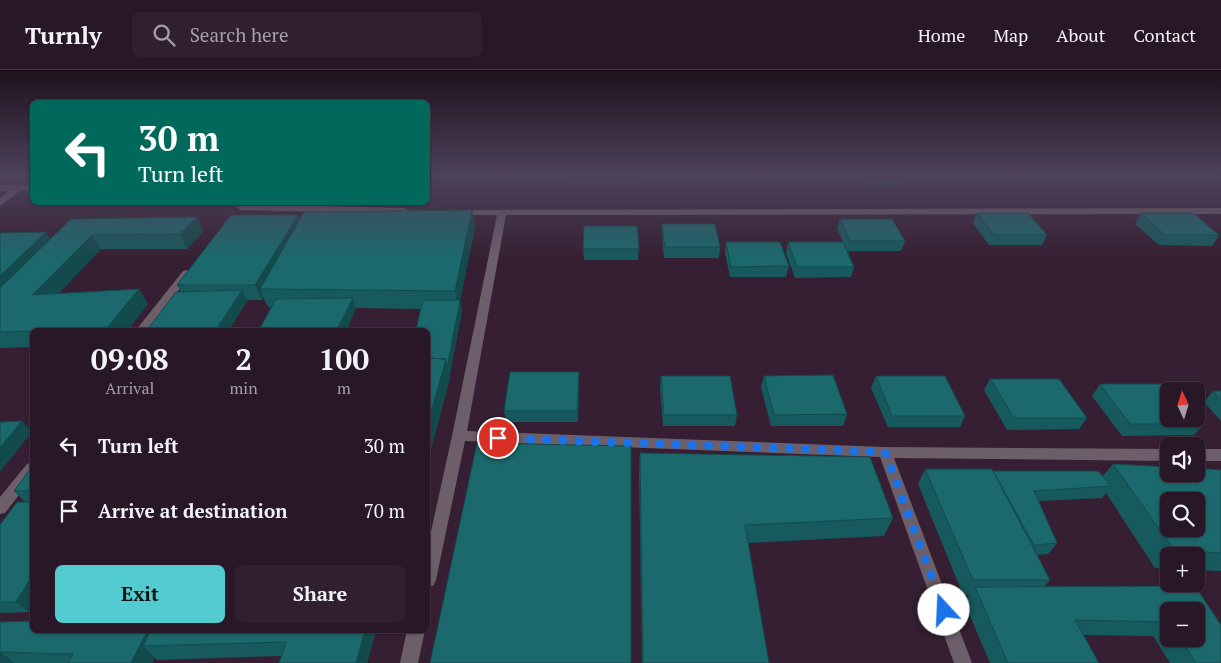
<!DOCTYPE html>
<meta charset="utf-8">
<style>
:root{--surface:#281726;--page:#30202e;--text:#f1f3f6;--muted:#a59fa7;--line:#443643;--accent:#52ccd0}
body{margin:0;font-family:"PT Serif",serif;background:var(--page);color:var(--text);height:100vh;display:flex;flex-direction:column;font-size:19px;white-space:nowrap}
*{box-sizing:border-box;margin:0}
p{font-size:16px;color:var(--muted)}
.icon{flex:none;width:28px;height:28px;fill:none;stroke:currentColor;stroke-width:2;stroke-linecap:round;stroke-linejoin:round}
.map{position:relative;flex:1;overflow:hidden}
.sheet{position:absolute;left:30px;top:258px;width:400px;height:305px;display:flex;flex-direction:column;background:var(--surface);border-radius:8px;box-shadow:0 1px 4px #0004,0 0 0 1px var(--line)}
.sheet>*{flex:none}
.banner{position:absolute;left:30px;top:30px;width:400px;height:105px;border-radius:8px;box-shadow:0 1px 4px #0004,0 0 0 1px var(--line);background:#00695c;color:#fff;overflow:hidden}
.needle{width:32px;rotate:356deg}
.fabs{position:absolute;left:1160px;top:312px;display:grid;gap:10px}
.fabs a{display:grid;place-items:center;width:45px;height:45px;border-radius:8px;background:var(--surface);box-shadow:0 1px 4px #0004,0 0 0 1px var(--line);font-size:25px}
.pin{position:absolute;display:grid;place-items:center;width:42px;height:42px;color:#fff;margin:-21px;border:2px solid #fff;border-radius:50%;box-shadow:0 1px 5px #0007}
.me{position:absolute;width:55px;margin:-28px;rotate:340deg;stroke-linejoin:round;filter:drop-shadow(0 0 4px #0008)}
.turn{display:flex;align-items:center;gap:18px;height:105px;padding:0 25px;font-size:22px}
.turn .icon{width:65px;height:65px;stroke-width:2.5}
.turn b{display:block;font-size:35px;line-height:42px}
.eta{display:flex;justify-content:space-evenly;align-items:center;height:85px;text-align:center}
.eta b{font-size:30px;font-weight:700;line-height:35px}
.button{display:flex;gap:10px;margin-top:auto;padding:10px 25px}
.button a{flex:1;height:58px;border-radius:8px;background:var(--accent);color:#111;font-size:20px;font-weight:700;line-height:58px;text-align:center}
.button a+a{background:var(--page);color:var(--text)}
ul{padding:0;list-style:none}
li{display:flex;align-items:center;gap:15px;height:65px;padding:0 25px}
li div{flex:1}
li b{display:block;font-size:19px}
li em{font-style:normal}
header{display:flex;align-items:center;gap:30px;box-sizing:border-box;height:70px;padding:0 25px;background:var(--surface);border-bottom:1px solid var(--line)}
header strong{font-size:24px}
nav{display:flex;gap:28px;margin-inline-start:auto;font-size:18px}
.search{width:350px;height:45px;background:var(--page);display:flex;align-items:center;gap:12px;box-sizing:border-box;padding:0 18px;border-radius:8px;color:var(--muted);font-size:19px}
.map>svg:first-child{display:block}
.lines{fill:none;stroke-linecap:round;stroke-linejoin:round}
.minor{fill:#6c5f69;fill-rule:evenodd}
.wall{fill:#175a5d;fill-rule:evenodd}
.shaded-wall{fill:#134a4c}
.building{fill:#1b696c;stroke:#134a4c;fill-rule:evenodd}
.route{stroke:#1a73e8;stroke-width:9;stroke-dasharray:0 16.2}
</style>
<header>
<strong>Turnly</strong>
<div class="search"><svg class="icon" aria-label="search" viewBox="0 0 24 24"><circle cx="10" cy="10" r="6"/><path d="M15 15l6 6"/></svg>Search here</div>
<nav><a>Home</a><a>Map</a><a>About</a><a>Contact</a></nav>
</header>
<div class="map">
<svg width="1221" height="593" viewBox="0 0 1221 593">
<rect width="100%" height="100%" fill="#361f32"/>
<g class="lines">
<path class="minor" d="M0 115H32V121H20L0 136V128L9 121H0Z
M237 132H247L246 134 404 138 409 141 404 144 241 140 236 137Z
M1221 138V144L506 145 467 361 885 377 1169 379V391L894 388 972 593H954L880 387 465 371 436 510 434 515 428 517V475L452 366 497 145H456L451 142 453 140Z
M187 200 192 203 148 260H136L183 201Z
M1196 379H1221V391H1196Z
M32 392V408L5 443 0 444V427L27 394Z
M407 560H425L418 593H400Z"/>
</g>
<path class="wall" d="M568 106H643V112H568Z
M863 106H900L897 115H867Z
M472 140 475 157 460 231 462 241 450 304H449L450 307 428 391V260L421 239 356 238V239L268 237 263 227 262 230H247V231L229 260H147L181 222 177 215 299 149Z
M977 143 1047 165 1042 175H989L973 153Z
M1141 143 1219 165 1212 176 1159 175 1135 154Z
M197 147 203 162 187 179H101L59 223 148 234 128 260H32V277L0 278V163L50 169Z
M840 149 905 171 901 181H848L854 197 851 207 795 208 786 183 788 172H843L837 159Z
M662 154 720 177 719 188H664L662 165Z
M726 172 789 196 786 207H730L725 183Z
M583 179H639L638 190H584Z
M579 302V313L578 352H506L504 341Z
M661 306 737 345 735 356H663L660 317Z
M764 306 847 344 843 356H771L761 317Z
M876 306 965 346 960 357H888L871 318Z
M990 309 1087 348 1079 359 1007 360 984 320Z
M1100 314 1204 354 1194 365 1122 366 1092 326Z
M1213 321H1221V351L1204 332Z
M640 383 893 448 884 466 748 473 769 593H642L639 402Z
M1113 394 1221 400V501L1196 500V486H1169V499L1155 498 1106 423 1102 428 1039 431 1057 473 1048 484 1037 485 1050 510 1044 517 1195 516 1221 593H1170L1153 566 1083 565 1099 593H990L964 532 969 525H963L918 414 925 399 1103 406ZM1169 541 1196 569H1169Z
M32 397V536L29 542 0 543V455L25 432 14 421Z
M0 552 32 560H376L367 593H279L281 586 157 590 155 588 152 593H0Z"/>
<path class="shaded-wall" d="M472 140 475 157 460 231 462 241 450 304 448 293 458 238 455 221Z
M298 145 303 160 260 219 263 227 262 230 255 215Z
M197 147 203 162 187 179 180 164Z
M46 162 56 176 0 233V206Z
M92 165 101 179 43 240 32 225Z
M139 219 148 234 128 260H107L106 259Z
M242 220 247 231 229 260H216Z
M353 228 356 239 347 260H337Z
M446 289 450 307 428 391V353Z
M579 302V313L578 352 577 341Z
M22 351 32 362 0 402V378Z
M32 506V536L29 542 16 532Z
M148 560H168L143 576 155 588 152 593H131Z
M365 560H376L367 593H356Z
M0 582 15 593H0Z"/>
<path class="building" d="M472 140 455 221 260 219 304 142Z
M977 143H1028L1047 165H994Z
M1141 143H1193L1219 165H1165Z
M231 145H298L255 215H177Z
M197 147 180 164 92 165 32 225 139 219 106 259 32 260V261L0 262V218L71 149Z
M840 149H892L905 171H850Z
M662 154H715L720 177H665Z
M584 156H637L639 179H583Z
M46 162 0 206V163Z
M726 172H780L789 196 731 197Z
M788 172H843L854 197H797Z
M242 220 216 260H147L176 222Z
M353 228 337 260H259L276 229Z
M423 230H460L448 293H446V289L428 288V260H416Z
M428 288 446 289 428 353Z
M510 302H579L577 341H504Z
M833 305 847 344 774 345 764 306Z
M661 306H730L737 345H664Z
M876 306H945L965 346H892Z
M990 309H1059L1087 348H1014Z
M1100 314H1169L1176 321H1169V349H1196V345L1204 354H1130Z
M1213 321H1221V329Z
M22 351 0 378V352Z
M477 373 631 376V593H430Z
M640 383 870 387 893 448 745 455 769 593H643Z
M1113 394 1169 397V404H1196V398L1221 400V483L1174 480ZM1169 431H1196V459H1169Z
M32 397V421H14Z
M925 399H992L1050 510H973Z
M993 401H1098L1111 416 1034 421 1057 473 1034 475Z
M17 432H32V506L16 532H0V455Z
M1195 516 1221 555V593H1196L1181 569H1196V541H1169V552L1075 550 1099 593H1008L975 517Z
M32 551V560H148L131 593H68L73 584 0 582V552Z
M151 560H365L356 593H279L286 572 143 576Z"/>
<linearGradient id="sky" x2="0" y2="1"><stop stop-color="#1e111c"/><stop offset="0.56" stop-color="#4c425a"/><stop offset="1" stop-color="#4c425a" stop-opacity="0"/></linearGradient>
<rect width="1221" height="189" fill="url(#sky)"/>
<g class="lines">
<path class="route" d="M498 368 885 382 944 540"/>
</g>
</svg>
<div class="fabs">
<a><svg class="needle" viewBox="-14 -14 28 28"><path d="M0-13l5 13h-10z" fill="#e53935"/><path d="M0 13l5-13h-10z" fill="#a59fa7"/></svg></a>
<a><svg class="icon" aria-label="sound" viewBox="0 0 24 24"><path d="M4 9h4l5-4v14l-5-4H4zM17 9q2 3 0 6"/></svg></a>
<a><svg class="icon" aria-label="search" viewBox="0 0 24 24"><circle cx="10" cy="10" r="6"/><path d="M15 15l6 6"/></svg></a>
<a>+</a>
<a>−</a>
</div>
<div class="pin" style="left:498px;top:368px;background:#d93025"><svg class="icon" aria-label="arrive" viewBox="0 0 24 24"><path d="M6 21V4h12l-3 4 3 4H6"/></svg></div>
<svg class="me" style="left:944px;top:540px" viewBox="-20 -20 40 40"><circle r="19" fill="#fff"/><path d="M0-13L10 11 0 6-10 11z" fill="#1a73e8"/></svg>
<div class="banner">
<div class="turn"><svg class="icon" aria-label="left" viewBox="0 0 24 24"><path d="M17 20v-9H6M10 6l-5 5 5 5"/></svg><div><b>30 m</b>Turn left</div></div>
</div>
<section class="sheet">
<div class="eta">
<div><b>09:08</b><p>Arrival</p></div>
<div><b>2</b><p>min</p></div>
<div><b>100</b><p>m</p></div>
</div>
<ul>
<li><svg class="icon" aria-label="left" viewBox="0 0 24 24"><path d="M17 20v-9H6M10 6l-5 5 5 5"/></svg><div><b>Turn left</b></div><em>30 m</em></li>
<li><svg class="icon" aria-label="arrive" viewBox="0 0 24 24"><path d="M6 21V4h12l-3 4 3 4H6"/></svg><div><b>Arrive at destination</b></div><em>70 m</em></li>
</ul>
<div class="button"><a>Exit</a><a>Share</a></div>
</section>
</div>
